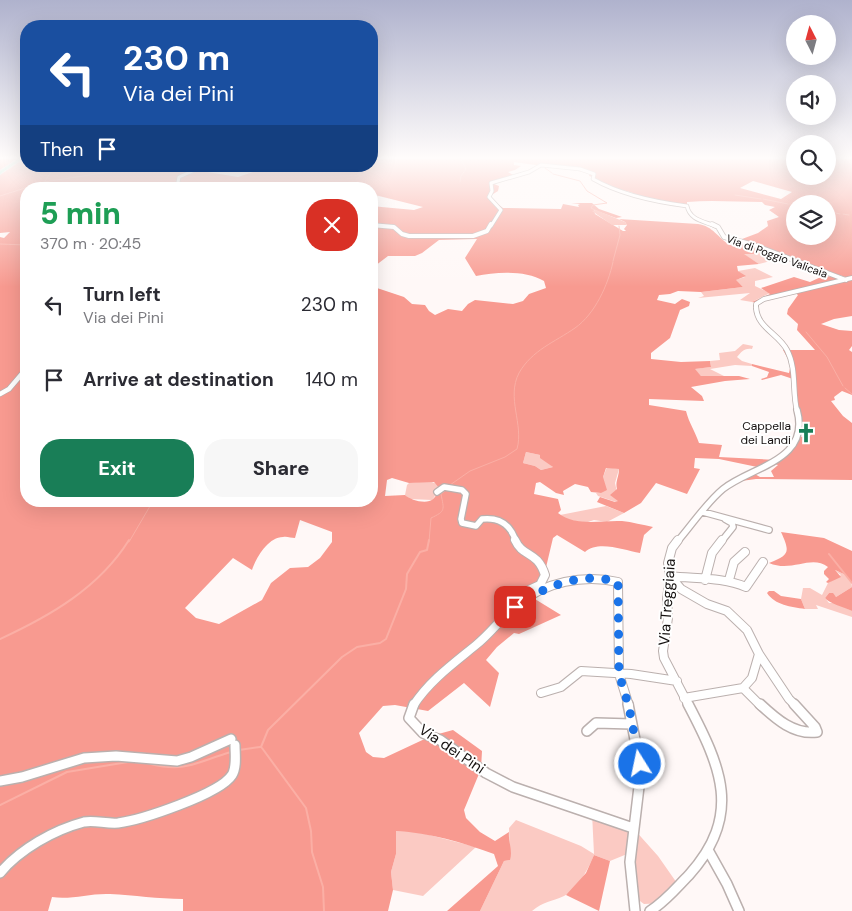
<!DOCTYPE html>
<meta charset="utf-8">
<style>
:root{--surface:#fff;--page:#f7f7f7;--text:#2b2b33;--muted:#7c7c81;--accent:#197e57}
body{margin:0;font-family:"DM Sans",sans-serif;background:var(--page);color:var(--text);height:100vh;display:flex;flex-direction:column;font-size:19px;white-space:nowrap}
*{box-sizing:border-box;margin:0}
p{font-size:16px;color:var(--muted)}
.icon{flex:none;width:28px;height:28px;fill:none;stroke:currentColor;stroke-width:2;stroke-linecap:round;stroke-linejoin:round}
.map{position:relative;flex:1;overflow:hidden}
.details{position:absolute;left:20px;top:182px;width:358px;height:325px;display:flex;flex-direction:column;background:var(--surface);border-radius:20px;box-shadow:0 5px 20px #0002}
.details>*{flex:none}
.banner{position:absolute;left:20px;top:20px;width:358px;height:152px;border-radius:20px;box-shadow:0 5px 20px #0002;background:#1a4fa0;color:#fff;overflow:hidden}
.needle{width:32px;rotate:354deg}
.buttons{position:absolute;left:786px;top:15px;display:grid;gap:10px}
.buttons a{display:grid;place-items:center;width:50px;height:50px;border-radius:50%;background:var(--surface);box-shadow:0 5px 20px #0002;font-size:25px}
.pin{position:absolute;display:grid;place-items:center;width:42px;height:42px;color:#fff;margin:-21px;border-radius:10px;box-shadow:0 2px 8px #0006}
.me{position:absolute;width:55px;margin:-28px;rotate:350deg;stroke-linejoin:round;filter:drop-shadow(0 0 4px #0008)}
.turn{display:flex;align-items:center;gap:18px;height:105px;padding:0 20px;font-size:22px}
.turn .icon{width:65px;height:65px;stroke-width:2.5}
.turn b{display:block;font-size:35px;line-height:42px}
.then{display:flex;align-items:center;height:48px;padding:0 20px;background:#0003;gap:10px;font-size:19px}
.round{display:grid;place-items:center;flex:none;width:52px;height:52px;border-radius:20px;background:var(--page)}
.overview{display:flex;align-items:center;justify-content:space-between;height:85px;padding:0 20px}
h1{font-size:30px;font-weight:800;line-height:38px;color:#1e9e55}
.action{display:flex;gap:10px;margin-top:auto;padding:10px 20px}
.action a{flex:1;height:58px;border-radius:20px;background:var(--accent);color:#fff;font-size:20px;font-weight:800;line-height:58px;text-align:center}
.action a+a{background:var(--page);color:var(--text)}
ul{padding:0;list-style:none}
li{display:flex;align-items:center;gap:15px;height:75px;padding:0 20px}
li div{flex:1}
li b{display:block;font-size:19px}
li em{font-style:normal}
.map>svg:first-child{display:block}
.green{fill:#fbcac3}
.forest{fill:#f89a90;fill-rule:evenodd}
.water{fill:#fbafa5}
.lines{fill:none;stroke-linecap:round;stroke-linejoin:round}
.stream-far1{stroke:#fbafa5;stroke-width:1}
.stream{stroke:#fbafa5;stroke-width:2}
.minor-far5-casing{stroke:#bbb0ae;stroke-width:4.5}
.minor-far4-casing{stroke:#bbb0ae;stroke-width:5.5}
.minor-far3-casing{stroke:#bbb0ae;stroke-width:6}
.minor-far2-casing{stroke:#bbb0ae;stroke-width:8}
.minor-far1-casing{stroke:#bbb0ae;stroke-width:10}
.minor-casing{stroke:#bbb0ae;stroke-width:12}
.major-casing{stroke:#d5d4d4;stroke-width:2}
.minor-far5{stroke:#fff;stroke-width:3}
.minor-far4{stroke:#fff;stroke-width:4}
.minor-far3{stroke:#fff;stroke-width:4.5}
.minor-far2{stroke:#fff;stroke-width:5.5}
.minor-far1{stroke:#fff;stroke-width:8}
.minor{stroke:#fff;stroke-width:9}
.major{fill:#93dfbe;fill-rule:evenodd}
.route{stroke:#1a73e8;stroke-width:9;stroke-dasharray:0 16.2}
.labels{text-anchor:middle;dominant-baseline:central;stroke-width:4;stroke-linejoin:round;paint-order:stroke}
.far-street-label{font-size:11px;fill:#14100f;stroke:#fff}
.poi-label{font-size:12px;fill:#14100f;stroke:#fff;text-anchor:end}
.near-street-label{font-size:15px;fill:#14100f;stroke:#fff}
</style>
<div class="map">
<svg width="852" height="911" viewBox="0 0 852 911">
<rect width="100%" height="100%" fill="#fff8f7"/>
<path class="green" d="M766 250 785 257 759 264 743 254H756Z
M755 268 773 277 755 281V286L770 293 752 302 740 300 750 293 698 298 704 296 701 292 743 287 735 280 745 277 738 271Z
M743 344 753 346 752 349C743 348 742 352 737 357L742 361 752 364V366L735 365 710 369 726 377 701 376 694 369 711 367 710 361 720 360 719 353 735 351Z
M526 452 540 455 553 467 541 470 535 466 523 463Z
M607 467 619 469 615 483 619 501 616 502 598 496 596 493H601L603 477Z
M429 481 437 484 440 489 432 500 409 499 405 495 407 485 409 483Z
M606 506 624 513 607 522 594 520 585 523 565 519 560 515Z
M834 570C843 573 852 577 852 587L836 597 829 593 825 598 829 603H837L852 611V617L816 605 818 609H805L801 599 803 588H810L822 595 828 583 841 575Z
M592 813 633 828 658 856 679 886 663 903 644 904 633 896 632 852 610 861 594 855C589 868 577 890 564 896 551 902 544 901 532 911H480L504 861 510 860 509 828 516 820 581 846 594 854Z
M395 831 418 832 476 847 423 896 393 890 391 872 396 854Z"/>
<path class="forest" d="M0 159H26V166H161L165 170C175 170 187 172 196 166H371V159H795V176L826 177 828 176V159H852V316L834 319 821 324 839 330 852 331V346L849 350 852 352V395L842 391 834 397 835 400 831 401 843 416 852 423V480L756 479 741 481 753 473 760 477H774L771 471 778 465 771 463 762 468 719 459 695 458 694 468 700 469 687 494 656 483 641 503 624 513 597 502 600 497 615 502 618 501 610 495 617 489C615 482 619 477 619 469L606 468 603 477 607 490 601 493 591 492 588 487 575 484 563 491 564 495 556 493 540 482 536 483 534 494 558 499 561 510 558 513C576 527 601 520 622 521 632 522 643 525 653 527L644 535 640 553C624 550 598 540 585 552L557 535 553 538 543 580 530 596 561 615 519 634 514 633 497 647 486 660 499 673 490 707 464 683 428 711 395 705 383 706 359 733 366 752 373 757 384 758 431 736 453 730 482 751 481 769 464 810 466 818 480 832 495 841 509 832C508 842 513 850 510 860L504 861 480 911H447L498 866 494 854C462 842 430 833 396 831V854L391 872 393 890 388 911H183V899C158 899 134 895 110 894 90 893 71 900 52 897L48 911H0V237L4 238 10 232 0 233ZM514 162 587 172 578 171 590 174 589 176 593 177C603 189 619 188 633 193L634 195 687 206V202C712 200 737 202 762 202L765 205 775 207 769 210 779 217 767 221 768 226 758 233 742 239 746 241 739 242 730 245C718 238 713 226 698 224L619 219 625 222 627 225 624 229 626 231H623L595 214 594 210 616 218 622 217 599 209 592 203H571L580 204 578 205 579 207 563 204 561 209 503 208 491 199 490 196 498 191 499 186 494 184 515 176 508 172 515 170 521 166 514 165ZM224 167 230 168 228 169 230 171 246 170 253 172 238 177 207 172ZM753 181 792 192 781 199 740 188ZM328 182 358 189H371V194L423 207 414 210 371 206V269L388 256H415L422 253 439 240 477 239 465 258 476 276C496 272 525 270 544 281L546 288 529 294 523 301 513 304 475 300 468 304 462 311 448 309 435 315 429 311 425 305 412 304 404 297 371 286V501H26V189H170L177 186 189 189H312ZM795 204H828V236H795ZM766 250 848 278 823 276 810 282 794 277 761 288 770 294 752 302 757 303 794 292 798 295 788 309 787 314 798 324 797 330 815 350H783L791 364 789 373 752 364V366L769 372 767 377 761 379 762 380 781 375 793 379 801 424 809 426 812 432 810 436 797 437 776 460 719 457 722 445 699 443C695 431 689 423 686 411L649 405V399L704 401 702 396 691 387 725 381 750 379 739 376H701L695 369 711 367 710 361 681 362 651 359V353L670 338 680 310 689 306 690 302 682 299 675 304 657 300 659 295 670 294 678 291 701 292 743 287 736 280 746 276 738 271 737 266 759 264 744 254H756ZM526 452 540 455V458L553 467 541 470 535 466 523 463ZM392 478 409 483 434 482 440 489C437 492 436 497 433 499 427 505 410 500 405 495L385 496 387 480ZM300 520 332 532V542L320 558 308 567 290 568 271 583 262 600 219 624 196 618 185 608 233 558 252 570C256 558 268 537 283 537 287 536 291 538 295 538Z
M781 532 824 538 852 551V583L846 575 835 570 841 577 828 583 826 582 829 579 824 574V571L828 567C811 554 792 573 769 563 790 555 790 552 781 532Z
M852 587V611C844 607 828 603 825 598L829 593H833L836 597Z
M769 591H774L781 596 801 599 805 609C791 607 775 605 767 593Z
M594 855 610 861 599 911 566 895 586 873Z"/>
<path class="water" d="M596 210 625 222 627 225H612L592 211Z"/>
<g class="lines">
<path class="stream-far1" d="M545 168 552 173
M553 174 580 181 587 191 607 203 593 205 591 208 597 211
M45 181 52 171 51 166
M460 182 461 176 466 169 461 159
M735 195 761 199
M0 196 44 182 135 168
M763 199 788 204
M790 204 795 205
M828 211 840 214
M843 214 849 215
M0 244 26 245
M613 261 620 235 619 226
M806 332 827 357 843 386
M845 388 852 394
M450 485 470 471 505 457 517 449C524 424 506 398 519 373 532 350 555 342 575 328 595 314 608 285 613 262
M129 542 153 501
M429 542 431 518C446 511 444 510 441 494L446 490"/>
<path class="stream" d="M829 554 852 583
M0 639C50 616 99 588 129 540
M261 747 268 730 342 657 357 647 380 643 386 639 406 589 407 574 420 552 427 550 429 540
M262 748 306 808 311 831 312 852 323 887 324 911
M239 750 260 747
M151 764C186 773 199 761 231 752
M0 805 67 772 128 762"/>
<defs>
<path id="minor-far5" d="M189 189 177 187 179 177 195 170 197 166
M371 225 377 226
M491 226 501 210 489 197 492 191 491 183 529 172 541 165 580 169 594 174 593 179C621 195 656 202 687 206 690 220 703 221 715 226"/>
<path id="minor-far4" d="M712 224 718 227 724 237 754 245 846 280
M371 225 394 227 402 234 409 236H473L487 231 491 224
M756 308V304L764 299 852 278"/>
<path id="minor-far3" d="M756 307C757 328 778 333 787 350 797 369 792 391 797 411
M0 394 9 389 26 369"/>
<path id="minor-far2" d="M437 492 444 487 462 490 466 494 461 519 462 523 476 526 482 519C500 517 511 525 516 542
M703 512 769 530
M677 542C692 525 706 503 723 489 752 466 811 461 797 410
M721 542 733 527 732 523 725 519"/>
<path id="minor-far1" d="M515 540C523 558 537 550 545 575L540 585 529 590 530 596
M678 540 672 548 668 563 670 576 667 599 668 618 663 651 664 658 689 706
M670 576 681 589 707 604 727 611 747 630 759 654 789 699 796 706
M670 576C695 579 723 577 746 587L763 562
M705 580 712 553 722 540
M729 580 734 562 745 552
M743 688 752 678 759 654
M541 693 561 687 581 671 631 674 677 681
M684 698 743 688 761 706
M413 706C429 681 454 663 476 645 491 633 502 617 517 605 544 582 584 574 618 582L619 674 629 706"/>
<path id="minor" d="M414 704 409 718 423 733 440 740 486 773 513 787 633 828
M628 704 641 770 630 862 635 911
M760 704C776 719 794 735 817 732L815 727 794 704
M587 731 596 723 632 724
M0 781 22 777 84 758 116 756 177 761 191 757 231 739
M708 850 727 884 739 911
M0 873C20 849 54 830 84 822 95 820 106 824 118 823 141 820 220 794 232 775 237 767 235 754 235 745
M650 911C666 901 676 888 689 875 743 815 721 767 688 704"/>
<path id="major" d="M18 159H22L0 174V171Z"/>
</defs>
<use href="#minor-far5" class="minor-far5-casing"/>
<use href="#minor-far4" class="minor-far4-casing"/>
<use href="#minor-far3" class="minor-far3-casing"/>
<use href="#minor-far2" class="minor-far2-casing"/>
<use href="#minor-far1" class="minor-far1-casing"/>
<use href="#minor" class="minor-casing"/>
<use href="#major" class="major-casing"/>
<use href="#minor-far5" class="minor-far5"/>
<use href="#minor-far4" class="minor-far4"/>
<use href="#minor-far3" class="minor-far3"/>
<use href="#minor-far2" class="minor-far2"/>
<use href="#minor-far1" class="minor-far1"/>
<use href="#minor" class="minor"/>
<use href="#major" class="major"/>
</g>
<linearGradient id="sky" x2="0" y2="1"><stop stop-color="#afb2cd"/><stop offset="0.55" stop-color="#fffcfb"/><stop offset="1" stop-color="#fffcfb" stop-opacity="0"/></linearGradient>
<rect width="852" height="287" fill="url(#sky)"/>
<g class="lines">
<path class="route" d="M515 607C544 586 583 571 618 582L619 674 629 707 640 764"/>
</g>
<defs>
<symbol id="church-bare" viewBox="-9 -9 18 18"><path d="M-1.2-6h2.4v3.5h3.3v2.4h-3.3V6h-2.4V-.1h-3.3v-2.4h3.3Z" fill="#197e57" stroke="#fff" stroke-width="2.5" paint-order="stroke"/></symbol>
</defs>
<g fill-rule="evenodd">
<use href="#church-bare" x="792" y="419" width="28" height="28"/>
</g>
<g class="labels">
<g class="far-street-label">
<text transform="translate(777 256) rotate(20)">Via di Poggio Valicaia</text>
</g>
<g class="poi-label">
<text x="791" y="426">Cappella<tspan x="791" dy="14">dei Landi</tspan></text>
</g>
<g class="near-street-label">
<text transform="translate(667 602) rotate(-86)">Via Treggiaia</text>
<text transform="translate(452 749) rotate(34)">Via dei Pini</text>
</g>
</g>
</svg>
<div class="buttons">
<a><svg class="needle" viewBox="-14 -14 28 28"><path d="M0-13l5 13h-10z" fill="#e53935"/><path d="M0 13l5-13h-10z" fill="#7c7c81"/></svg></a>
<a><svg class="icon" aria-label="sound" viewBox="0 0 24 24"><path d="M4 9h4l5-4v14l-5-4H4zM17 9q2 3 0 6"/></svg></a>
<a><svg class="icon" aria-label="search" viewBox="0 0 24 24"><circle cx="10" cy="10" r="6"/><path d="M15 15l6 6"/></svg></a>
<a><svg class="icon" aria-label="layers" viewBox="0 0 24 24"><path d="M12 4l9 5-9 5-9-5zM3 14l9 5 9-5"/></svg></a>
</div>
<div class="pin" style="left:515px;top:607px;background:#d93025"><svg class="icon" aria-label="arrive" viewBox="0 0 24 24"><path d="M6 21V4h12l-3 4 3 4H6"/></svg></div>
<svg class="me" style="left:640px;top:764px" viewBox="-20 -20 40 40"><circle r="17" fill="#1a73e8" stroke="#fff" stroke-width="3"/><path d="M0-11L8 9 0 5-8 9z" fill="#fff"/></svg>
<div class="banner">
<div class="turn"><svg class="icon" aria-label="left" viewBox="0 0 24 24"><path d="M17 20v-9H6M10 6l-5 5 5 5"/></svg><div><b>230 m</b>Via dei Pini</div></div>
<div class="then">Then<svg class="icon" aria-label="arrive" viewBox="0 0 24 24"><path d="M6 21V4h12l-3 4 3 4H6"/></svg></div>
</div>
<section class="details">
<div class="overview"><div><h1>5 min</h1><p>370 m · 20:45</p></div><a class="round" style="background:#d93025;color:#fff"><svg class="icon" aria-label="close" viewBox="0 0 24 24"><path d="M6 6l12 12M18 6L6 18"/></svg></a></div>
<ul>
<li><svg class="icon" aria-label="left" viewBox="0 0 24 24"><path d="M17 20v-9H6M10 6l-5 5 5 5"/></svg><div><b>Turn left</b><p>Via dei Pini</p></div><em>230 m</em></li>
<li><svg class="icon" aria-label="arrive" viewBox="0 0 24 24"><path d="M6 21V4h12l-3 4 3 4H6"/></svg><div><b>Arrive at destination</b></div><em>140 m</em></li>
</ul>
<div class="action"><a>Exit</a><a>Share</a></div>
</section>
</div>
